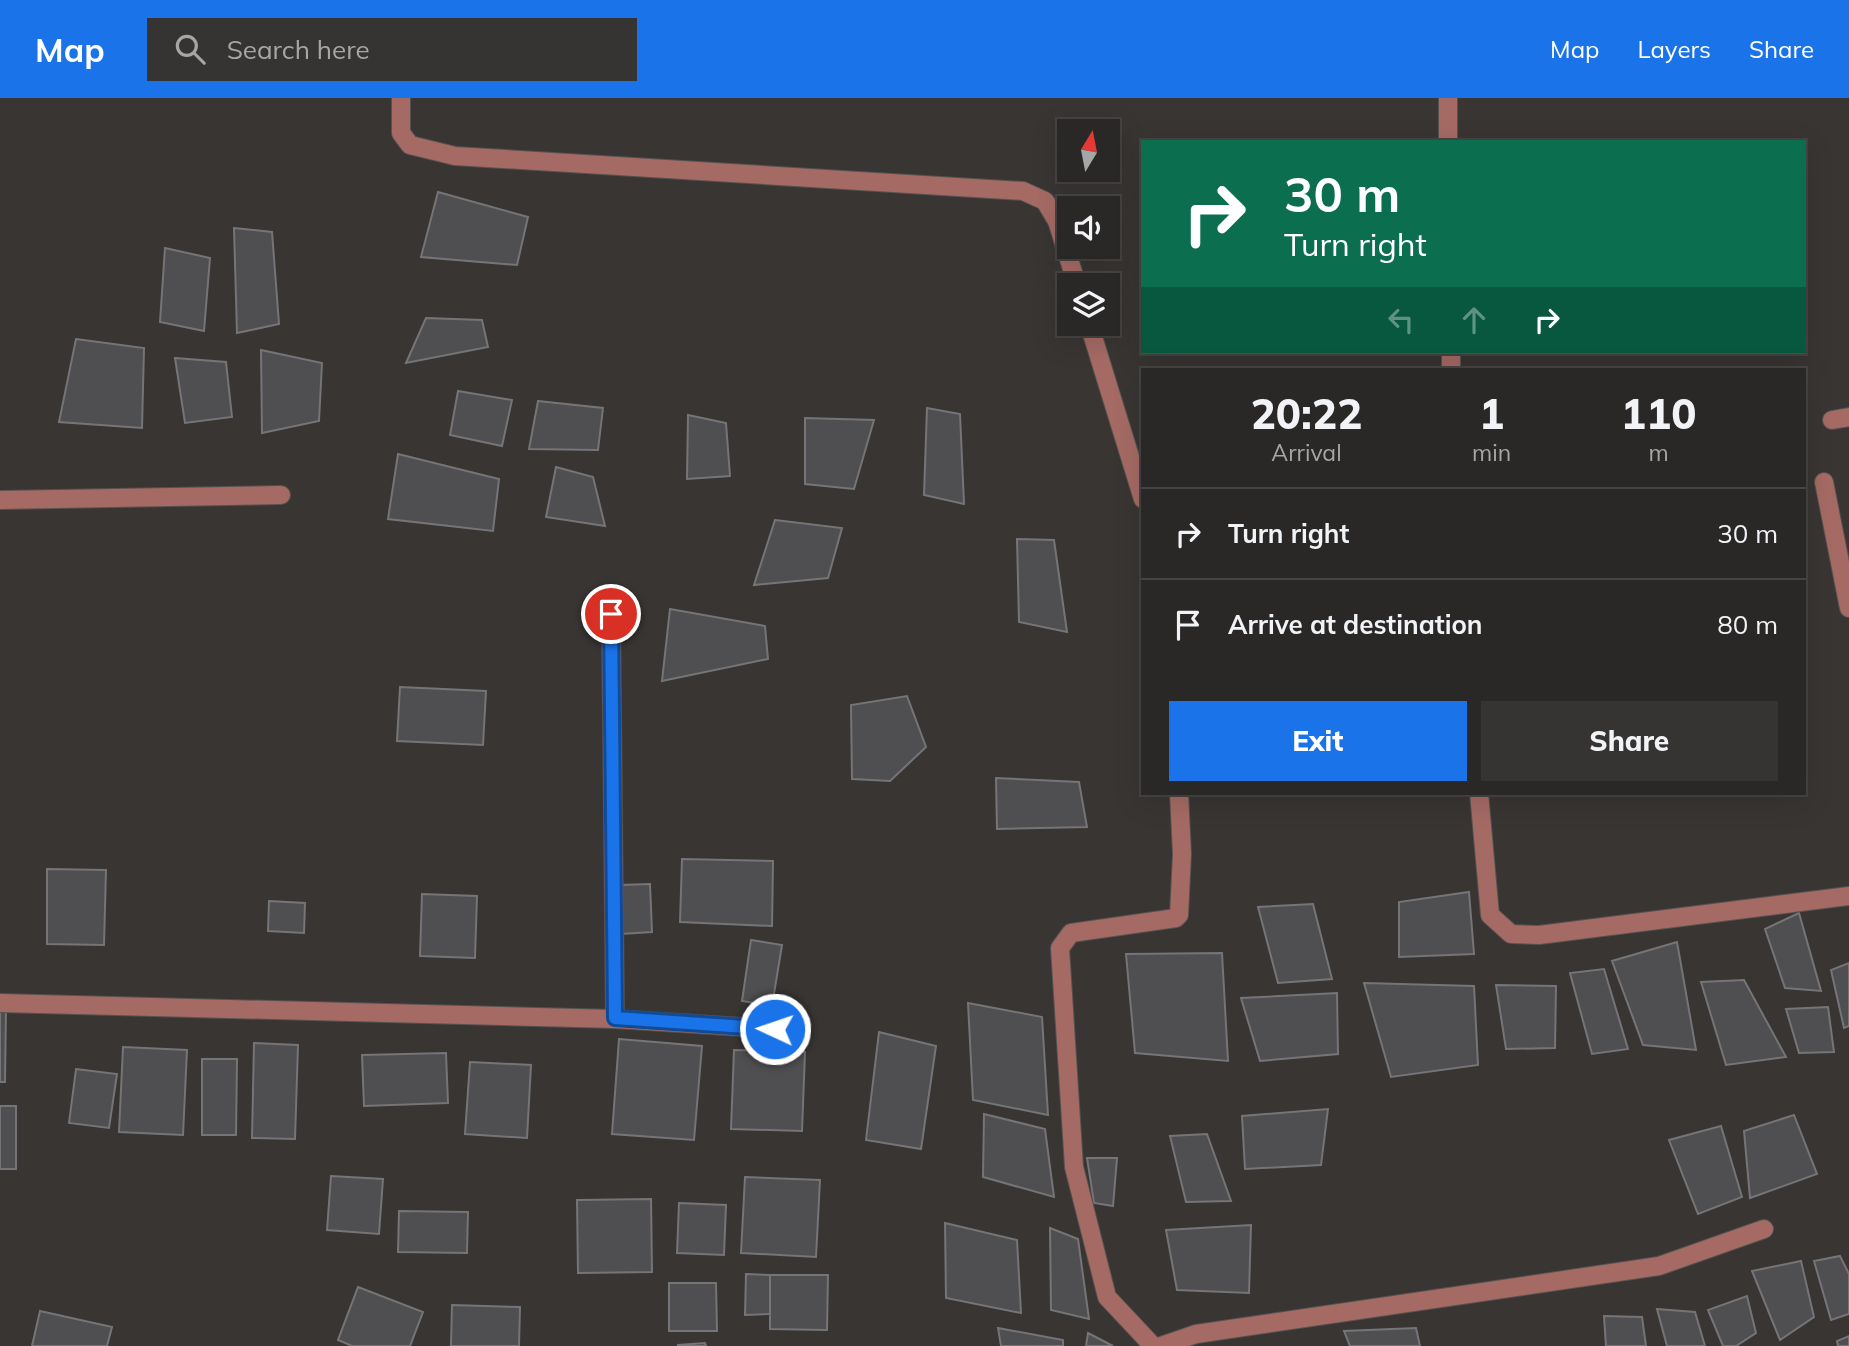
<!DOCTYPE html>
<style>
:root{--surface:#2a2826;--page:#363432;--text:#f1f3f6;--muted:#a5a6a7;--line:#464443;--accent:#1a73e8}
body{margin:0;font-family:Mulish,sans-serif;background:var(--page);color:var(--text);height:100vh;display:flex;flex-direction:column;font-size:26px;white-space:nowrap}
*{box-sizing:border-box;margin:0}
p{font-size:23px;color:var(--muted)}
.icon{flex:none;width:38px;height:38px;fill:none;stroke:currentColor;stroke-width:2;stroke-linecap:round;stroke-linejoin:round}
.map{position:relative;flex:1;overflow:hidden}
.details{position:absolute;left:1141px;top:270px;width:665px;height:427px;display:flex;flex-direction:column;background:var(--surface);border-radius:0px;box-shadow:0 7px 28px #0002,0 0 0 2px var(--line)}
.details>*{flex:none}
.hud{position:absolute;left:1141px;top:42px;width:665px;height:214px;border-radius:0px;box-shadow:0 7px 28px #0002,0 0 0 2px var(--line);background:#0b6e4f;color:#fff;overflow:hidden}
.needle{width:46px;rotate:10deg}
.tools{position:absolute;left:1057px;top:21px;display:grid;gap:14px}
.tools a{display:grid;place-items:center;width:63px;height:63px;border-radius:0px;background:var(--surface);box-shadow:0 7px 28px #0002,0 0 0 2px var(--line);font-size:35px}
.pin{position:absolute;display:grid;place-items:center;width:60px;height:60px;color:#fff;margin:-30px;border:4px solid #fff;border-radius:50%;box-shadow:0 2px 7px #0007}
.me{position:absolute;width:77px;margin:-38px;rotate:273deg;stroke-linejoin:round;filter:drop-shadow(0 0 5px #0008)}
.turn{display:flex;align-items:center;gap:24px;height:147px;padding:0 28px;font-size:32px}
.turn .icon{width:91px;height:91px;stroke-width:2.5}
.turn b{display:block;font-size:49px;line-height:60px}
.lanes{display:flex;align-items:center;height:66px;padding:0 28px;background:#0003;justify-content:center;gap:35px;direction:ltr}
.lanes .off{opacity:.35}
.eta{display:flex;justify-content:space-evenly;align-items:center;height:119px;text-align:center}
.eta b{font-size:42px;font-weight:800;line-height:49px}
.button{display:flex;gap:14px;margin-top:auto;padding:14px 28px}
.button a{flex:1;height:80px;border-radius:0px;background:var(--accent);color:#fff;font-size:28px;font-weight:800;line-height:80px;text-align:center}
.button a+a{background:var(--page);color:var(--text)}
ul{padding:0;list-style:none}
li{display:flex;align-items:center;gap:21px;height:91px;padding:0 28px;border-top:2px solid var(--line)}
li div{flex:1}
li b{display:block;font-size:26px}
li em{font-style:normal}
header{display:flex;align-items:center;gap:42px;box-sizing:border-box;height:98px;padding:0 35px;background:var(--accent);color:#fff}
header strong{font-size:33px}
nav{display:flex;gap:38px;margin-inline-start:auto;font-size:24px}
.search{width:490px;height:63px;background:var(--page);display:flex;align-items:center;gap:18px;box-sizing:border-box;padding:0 24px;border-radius:0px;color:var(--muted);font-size:26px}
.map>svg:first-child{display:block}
.building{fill:#4f4e51;stroke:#757477;stroke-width:2}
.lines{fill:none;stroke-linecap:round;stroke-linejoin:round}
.minor-casing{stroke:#555250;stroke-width:20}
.minor{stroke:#a56a64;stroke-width:18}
.route-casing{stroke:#114b97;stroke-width:18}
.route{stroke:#1a73e8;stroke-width:12}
</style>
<header>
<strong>Map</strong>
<div class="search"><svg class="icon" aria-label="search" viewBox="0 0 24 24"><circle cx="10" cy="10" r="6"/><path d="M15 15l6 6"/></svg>Search here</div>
<nav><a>Map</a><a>Layers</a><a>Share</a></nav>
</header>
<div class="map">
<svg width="1849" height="1248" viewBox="0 0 1849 1248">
<rect width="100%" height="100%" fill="#383533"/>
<path class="building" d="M438 94 528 119 517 167 421 159Z
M234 130 272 134 279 226 237 235Z
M165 150 210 160 204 233 160 224Z
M426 220 482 222 488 249 406 265Z
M76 241 144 250 142 330 59 324Z
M261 252 322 265 319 323 262 335Z
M175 260 226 264 232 319 185 325Z
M458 293 512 302 502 348 450 337Z
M538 303 603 310 598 352 529 351Z
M927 310 960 316 964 406 924 397Z
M688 317 726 325 730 378 687 381Z
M805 320 874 322 854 391 805 386Z
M398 356 499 381 493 433 388 421Z
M556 369 593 379 605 428 546 419Z
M775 422 842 430 828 480 754 487Z
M1017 441 1054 442 1067 534 1019 524Z
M670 511 765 528 768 561 662 583Z
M400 589 486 593 483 647 397 643Z
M907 598 926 649 890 683 852 681 851 607Z
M996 680 1079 684 1087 729 997 731Z
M682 761 773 763 772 828 680 824Z
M47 771 106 772 104 847 47 846Z
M650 786 652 834 621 836 619 787Z
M1469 794 1474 856 1399 859V804Z
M422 796 477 798 475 860 420 858Z
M269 803 305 805 304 835 268 833Z
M1313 806 1332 881 1278 885 1258 809Z
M1799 815 1821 893 1785 890 1765 831Z
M751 842 782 847 772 908 742 903Z
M1677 844 1696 952 1643 947 1612 863Z
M1222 855 1228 963 1135 955 1126 856Z
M1849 865V928L1844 930 1831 872Z
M1604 871 1628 951 1592 956 1570 875Z
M1744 882 1786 959 1726 967 1701 884Z
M1364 885 1474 888 1478 967 1391 979Z
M1496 887 1556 888 1555 950 1506 951Z
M1337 895 1338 956 1260 963 1241 900Z
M968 905 1042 919 1048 1017 973 1002Z
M1828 909 1834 954 1799 955 1786 911Z
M0 910H6L5 984H0Z
M879 934 936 948 921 1051 866 1042Z
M619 941 702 948 694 1042 612 1036Z
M254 945 298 947 295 1041 252 1040Z
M123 949 187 952 183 1037 119 1034Z
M734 952 805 954 802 1033 731 1031Z
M446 955 448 1005 364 1008 362 957Z
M202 961H237L236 1037H202Z
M470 964 531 967 527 1040 465 1036Z
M76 971 117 976 109 1030 69 1025Z
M0 1008H16V1071H0Z
M1328 1011 1321 1067 1245 1071 1242 1018Z
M984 1016 1045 1031 1054 1099 983 1079Z
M1794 1017 1817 1076 1750 1100 1744 1033Z
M1721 1028 1742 1099 1698 1116 1669 1042Z
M1207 1036 1231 1103 1186 1104 1170 1038Z
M1087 1060H1117L1113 1108 1094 1105Z
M331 1078 383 1081 379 1136 327 1132Z
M745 1079 820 1082 816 1159 741 1155Z
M651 1101 652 1174 578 1175 577 1102Z
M679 1105 726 1107 724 1157 677 1155Z
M399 1113 468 1114 467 1155 398 1154Z
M945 1125 1017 1142 1021 1215 946 1200Z
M1251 1127 1249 1195 1177 1192 1166 1132Z
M1050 1130 1078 1141 1089 1221 1051 1212Z
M1840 1158 1849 1176V1216L1831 1222 1814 1163Z
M1801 1163 1814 1219 1780 1242 1752 1173Z
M746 1176 770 1177V1216L745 1217Z
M770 1177H828L827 1232 770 1231Z
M669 1185H716L717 1233H669Z
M358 1189 423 1214 410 1248H352L338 1242Z
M1747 1198 1756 1235 1736 1248H1723L1708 1212Z
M452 1207 520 1209 519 1248H451Z
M1657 1211 1695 1214 1705 1248H1667Z
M40 1213 112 1229 107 1248H32Z
M1604 1218 1642 1219 1646 1248H1606Z
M998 1230 1063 1242V1248H1001Z
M1416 1230 1420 1248H1350L1344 1233Z
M1088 1235 1111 1247 1113 1248H1086Z
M1849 1238V1248H1838L1837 1243Z
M705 1245 706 1248H678V1247Z"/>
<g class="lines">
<defs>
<path id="minor" d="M401 0V35L410 47 455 58 1023 93 1045 103 1057 123 1077 187
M1448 0V44
M1089 226 1143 401
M1451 254V271
M1832 322 1849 319
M1824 384 1849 510
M0 402 281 397
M611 516 615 921
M1479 695 1490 817 1511 836 1539 837 1849 798
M0 905 615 921 775 931
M1153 1248 1107 1199 1074 1069 1060 850 1071 835 1176 820 1179 817 1182 756 1179 695
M1161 1248 1196 1236 1659 1168 1764 1131"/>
</defs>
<use href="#minor" class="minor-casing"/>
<use href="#minor" class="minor"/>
</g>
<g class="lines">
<defs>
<path id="route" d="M611 516 615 920 775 931"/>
</defs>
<use href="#route" class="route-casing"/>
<use href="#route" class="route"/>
</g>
</svg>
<div class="tools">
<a><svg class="needle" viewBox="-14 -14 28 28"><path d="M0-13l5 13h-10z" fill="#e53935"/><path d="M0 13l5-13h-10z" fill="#a5a6a7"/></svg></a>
<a><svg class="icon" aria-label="sound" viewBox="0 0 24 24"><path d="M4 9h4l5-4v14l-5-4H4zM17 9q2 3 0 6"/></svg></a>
<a><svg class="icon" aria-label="layers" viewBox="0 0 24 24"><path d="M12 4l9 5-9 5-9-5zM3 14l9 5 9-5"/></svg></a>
</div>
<div class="pin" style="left:611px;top:516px;background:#d93025"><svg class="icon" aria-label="arrive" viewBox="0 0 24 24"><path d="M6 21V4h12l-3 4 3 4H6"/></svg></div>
<svg class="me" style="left:775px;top:931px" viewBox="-20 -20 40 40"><circle r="17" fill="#1a73e8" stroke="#fff" stroke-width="3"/><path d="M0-11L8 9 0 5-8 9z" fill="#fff"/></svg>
<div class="hud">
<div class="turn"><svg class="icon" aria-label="right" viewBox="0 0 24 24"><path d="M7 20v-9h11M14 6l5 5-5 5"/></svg><div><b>30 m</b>Turn right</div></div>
<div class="lanes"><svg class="icon off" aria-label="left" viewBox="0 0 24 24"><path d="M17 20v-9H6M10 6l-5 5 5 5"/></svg><svg class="icon off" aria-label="ahead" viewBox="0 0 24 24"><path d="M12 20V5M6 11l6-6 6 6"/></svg><svg class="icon" aria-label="right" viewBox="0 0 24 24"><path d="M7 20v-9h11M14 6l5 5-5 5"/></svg></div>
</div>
<section class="details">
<div class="eta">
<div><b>20:22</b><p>Arrival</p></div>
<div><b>1</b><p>min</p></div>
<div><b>110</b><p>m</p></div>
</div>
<ul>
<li><svg class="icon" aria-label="right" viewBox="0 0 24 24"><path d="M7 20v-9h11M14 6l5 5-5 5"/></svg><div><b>Turn right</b></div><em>30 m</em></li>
<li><svg class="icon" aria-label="arrive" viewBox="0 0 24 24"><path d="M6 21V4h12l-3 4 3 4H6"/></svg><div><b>Arrive at destination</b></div><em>80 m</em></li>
</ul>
<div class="button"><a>Exit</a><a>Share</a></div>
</section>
</div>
